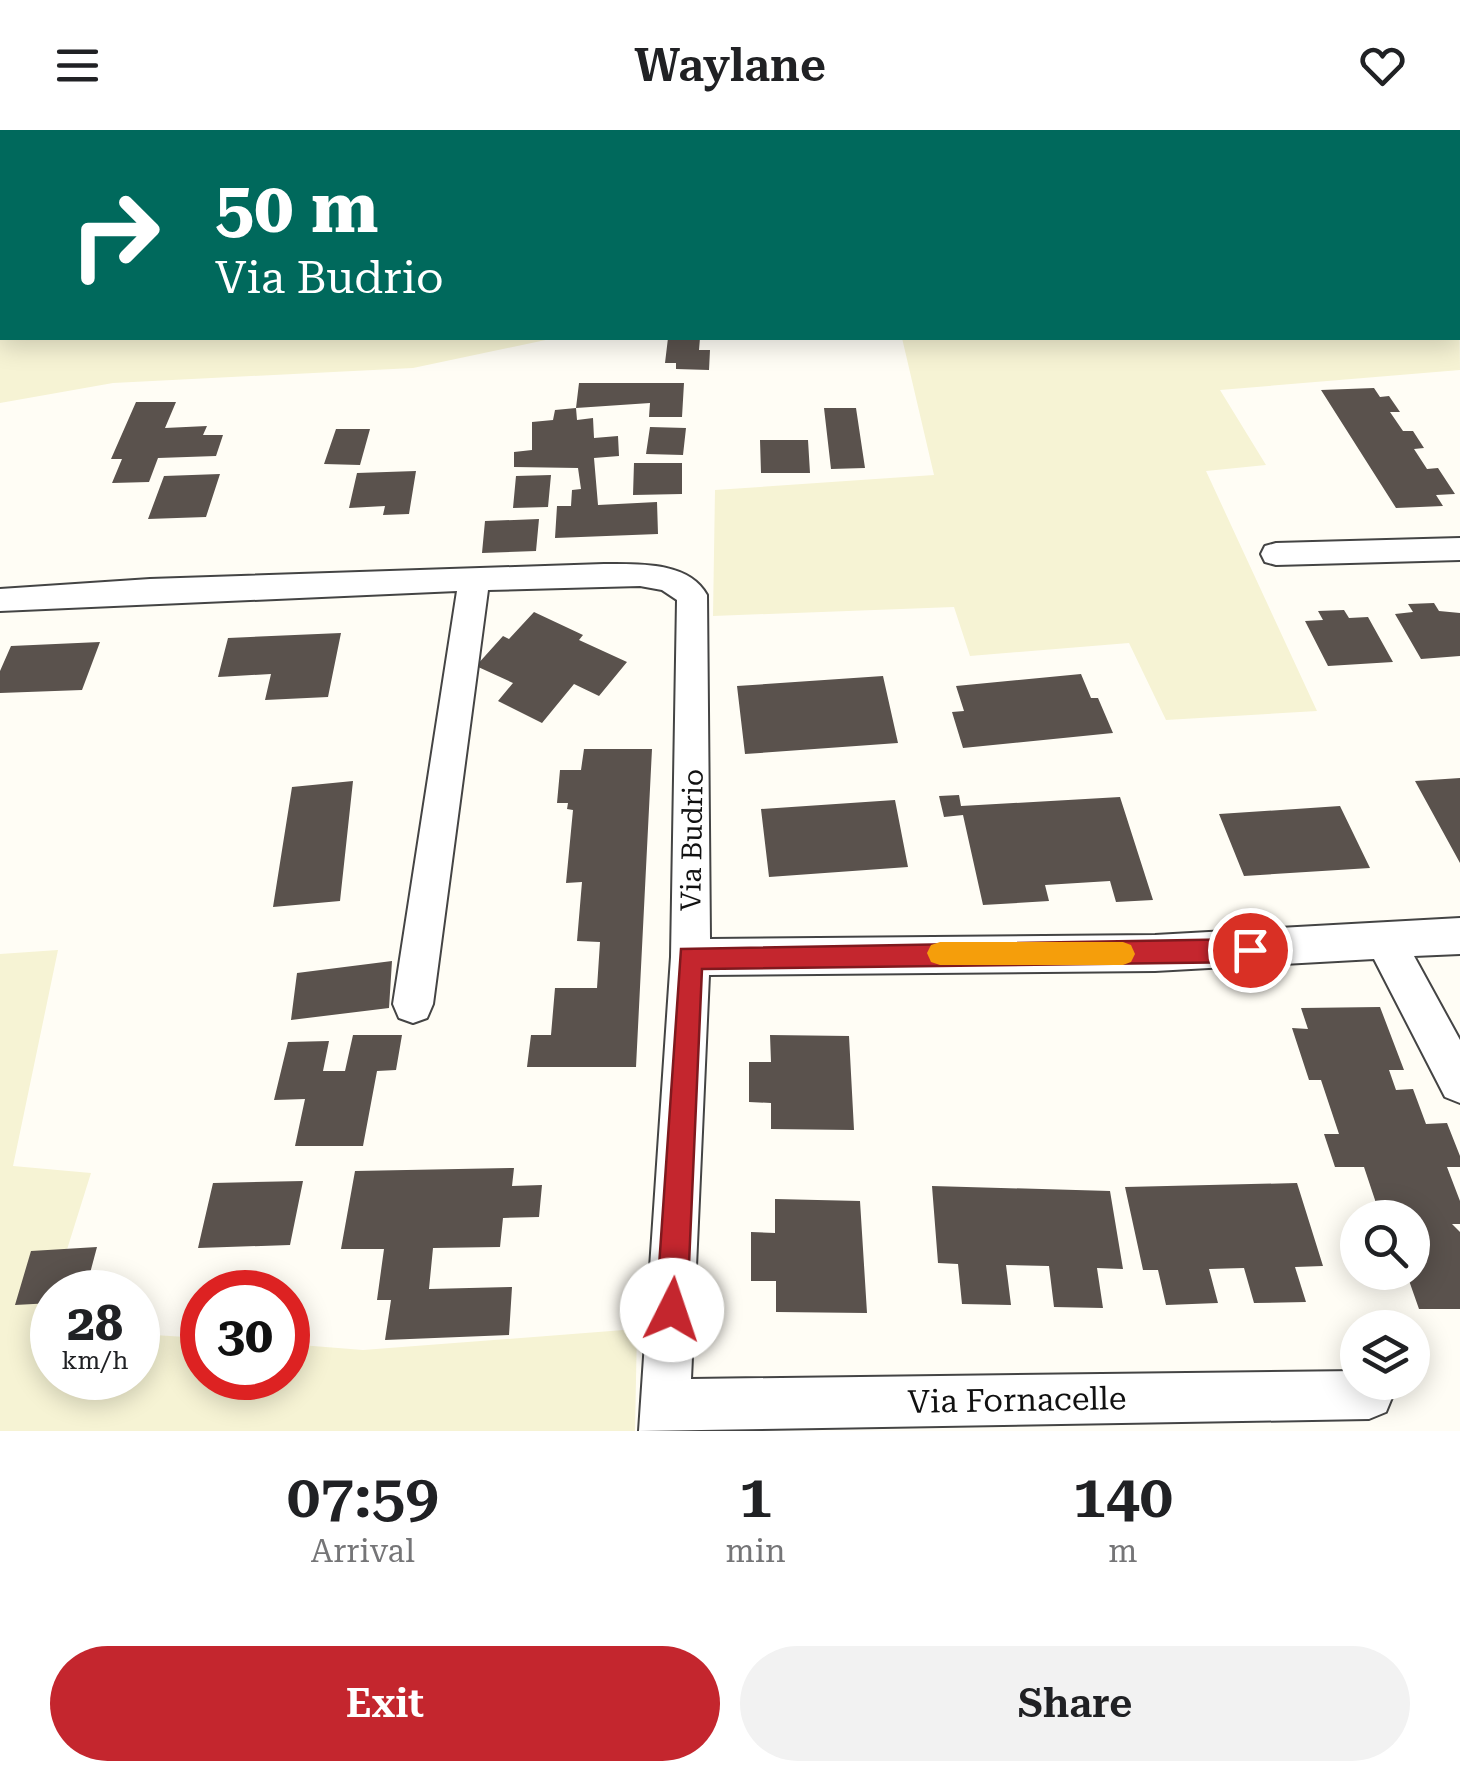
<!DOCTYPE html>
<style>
:root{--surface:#fff;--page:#f2f2f2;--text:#202124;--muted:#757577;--accent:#c4262e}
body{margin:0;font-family:"Roboto Serif",serif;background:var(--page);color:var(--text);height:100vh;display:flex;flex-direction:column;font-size:38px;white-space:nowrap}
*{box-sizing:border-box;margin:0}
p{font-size:32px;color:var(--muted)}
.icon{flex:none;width:55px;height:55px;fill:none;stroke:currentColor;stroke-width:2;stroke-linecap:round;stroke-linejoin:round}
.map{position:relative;height:1301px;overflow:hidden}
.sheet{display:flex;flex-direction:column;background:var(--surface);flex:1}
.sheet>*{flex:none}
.top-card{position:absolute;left:0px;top:0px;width:1460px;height:210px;box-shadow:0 5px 25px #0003;background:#00695c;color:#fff;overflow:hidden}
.fabs{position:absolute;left:1340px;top:1070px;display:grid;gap:20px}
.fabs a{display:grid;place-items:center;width:90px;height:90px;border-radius:50%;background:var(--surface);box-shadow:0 5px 25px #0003;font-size:50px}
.speed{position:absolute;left:30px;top:1140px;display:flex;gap:20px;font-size:50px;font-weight:700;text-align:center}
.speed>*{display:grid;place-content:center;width:130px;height:130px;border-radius:50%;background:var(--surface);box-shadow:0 5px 25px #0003;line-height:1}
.speed small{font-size:25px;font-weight:400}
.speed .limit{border:15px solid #d22;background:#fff;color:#111}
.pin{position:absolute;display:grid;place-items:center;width:85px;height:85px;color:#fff;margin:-42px;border:5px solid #fff;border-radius:50%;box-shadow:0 2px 10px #0007}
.me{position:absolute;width:110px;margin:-55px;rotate:4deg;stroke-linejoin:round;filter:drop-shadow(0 0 8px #0008)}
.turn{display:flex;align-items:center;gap:35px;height:210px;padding:0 50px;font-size:45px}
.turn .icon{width:130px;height:130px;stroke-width:2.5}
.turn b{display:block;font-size:70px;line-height:85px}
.eta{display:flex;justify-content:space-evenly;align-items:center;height:170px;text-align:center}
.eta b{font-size:60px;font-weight:600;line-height:70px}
.cta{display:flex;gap:20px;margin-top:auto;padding:20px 50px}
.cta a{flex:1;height:115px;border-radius:60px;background:var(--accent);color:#fff;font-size:40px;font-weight:600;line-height:115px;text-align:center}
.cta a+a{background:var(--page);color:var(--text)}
header{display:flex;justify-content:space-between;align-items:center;height:130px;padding:0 50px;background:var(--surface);font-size:45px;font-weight:600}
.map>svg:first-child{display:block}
.farmland{fill:#f6f3d4}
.building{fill:#5a524d}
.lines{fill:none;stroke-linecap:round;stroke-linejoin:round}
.minor-casing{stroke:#444;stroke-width:4}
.minor{fill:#fff;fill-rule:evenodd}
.route{fill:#c4262e;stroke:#7f191e;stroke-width:2.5}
.slow{fill:#f59e0b}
.labels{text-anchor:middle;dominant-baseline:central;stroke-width:10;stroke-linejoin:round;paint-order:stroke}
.street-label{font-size:28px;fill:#111;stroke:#fff}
.near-street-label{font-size:32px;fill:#111;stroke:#fff}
</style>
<header><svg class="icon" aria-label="menu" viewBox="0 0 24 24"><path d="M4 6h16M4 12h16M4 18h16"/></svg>Waylane<svg class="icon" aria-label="heart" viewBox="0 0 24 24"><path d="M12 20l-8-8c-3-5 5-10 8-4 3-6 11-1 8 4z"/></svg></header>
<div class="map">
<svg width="1460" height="1301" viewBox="0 0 1460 1301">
<rect width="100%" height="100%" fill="#fffdf5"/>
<path class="farmland" d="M0 0H1309L1312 2H2V208H555L413 238 113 253 0 273Z
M1458 56 1460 240 1220 260 1266 335 1206 341 1317 581 1166 590 1129 513 970 526 954 477 713 486 715 360 934 345 902 208H1458Z
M58 820 13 1036 91 1043 43 1196 52 1198V1248H138V1204L202 1208V1248H288V1214L363 1220 637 1199 635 1301H0V824Z"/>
<path class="building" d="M668 208H700L699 220H710L709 240 676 239V233H665Z
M579 253H684L682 287H649L650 273 576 278Z
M1374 258 1380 267 1389 266 1400 282H1390L1403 301H1413L1424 318 1414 319 1427 339 1438 338 1455 364 1436 365 1443 376 1396 378 1321 260Z
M136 272H176L165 298 207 296 203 305H223L216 326 158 328 149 352 112 353 122 329H111Z
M576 278 577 290 593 288 594 308 618 306 619 326 594 328 598 375 657 372 658 404 555 408 557 376H571L572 360 581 359 578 338 514 337V322L532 320V292L553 290 555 280Z
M824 278H856L865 338 831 339Z
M650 297 686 298 683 325 646 324Z
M336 299H370L360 335 324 334Z
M760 310H808L810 343H761Z
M634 333H682V364L633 365Z
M416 341 409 384 383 385 385 376 349 378 357 343Z
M220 344 206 387 148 389 164 346Z
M551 345 548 377 513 378 516 346Z
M539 389 536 421 482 423 485 391Z
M1434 473 1439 481 1460 483V526L1421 529 1395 484 1413 482 1408 474Z
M1344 480 1349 488 1368 487 1393 532 1328 536 1305 491 1323 490 1318 481Z
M534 482 583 505 579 510 627 532 599 566 574 554 542 593 498 571 513 553 476 536 503 506 509 509Z
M341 503 328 567 265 570 271 544 218 547 228 508Z
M100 512 82 560 0 563V541L11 516Z
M1081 544 1091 568H1098L1113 603 963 618 952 582 964 581 956 556Z
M883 546 898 613 745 624 737 556Z
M584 619H652L636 937H527L531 905H551L555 858H597L600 812 577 811 582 752 566 753 573 680 567 679 568 673H557L560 640H581Z
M1460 648V733L1415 651Z
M353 651 340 771 273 777 292 657Z
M959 665 961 676 1120 667 1153 770 1116 772 1110 751 1045 755 1049 771 983 775 963 685 944 687 939 666Z
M895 670 908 737 769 747 761 679Z
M1340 676 1370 738 1244 746 1219 684Z
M392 831 389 878 291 890 297 843Z
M1380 877 1404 940H1389L1396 960 1413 959 1426 994 1447 993 1460 1026V1037H1447L1460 1071V1094H1452L1460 1102V1179H1419L1406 1142H1412V1088H1381L1364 1037H1335L1324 1004H1339L1321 950H1309L1292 898 1308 899 1301 878Z
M353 905H402L396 940 377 941 363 1016H295L305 969 274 970 288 912 329 911 323 941H345Z
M770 905 849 906 854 1000 771 999V973L749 972V932H771Z
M514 1038 512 1056 542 1055 539 1087 503 1088 500 1117 433 1118 429 1159 512 1157 509 1205 385 1210 391 1170H377L384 1119H341L355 1041Z
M303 1051 290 1115 198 1118 213 1053Z
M1297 1053 1323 1136 1295 1137 1306 1172 1254 1173 1244 1138 1209 1139 1218 1173 1166 1175 1158 1140H1143L1125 1057Z
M932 1056 1110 1061 1123 1139 1097 1138 1103 1178 1054 1177 1049 1136 1006 1135 1011 1175 962 1174 958 1134 938 1133Z
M775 1069 860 1071 867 1183 776 1182V1151H751V1102L775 1103Z
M97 1117 85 1162H52V1173L15 1175 31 1121Z"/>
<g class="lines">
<defs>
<path id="minor" d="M1427 0H1448L1449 2H1429Z
M1458 17H1460V32H1458Z
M1460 408V430L1276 435 1265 432 1261 424 1265 416 1276 413Z
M604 434C637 434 689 431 707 465L710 809 1155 805 1460 788V824L1414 826 1460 910V973L1445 967 1374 829 1155 841 709 845 691 1249 1358 1241V1252H1388L1393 1265 1386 1282 1369 1289 639 1301 671 827 677 470 662 460 640 456 488 460 433 874 427 888 413 893 399 888 393 874 457 461 0 481V459L150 449Z"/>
</defs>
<use href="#minor" class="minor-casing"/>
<use href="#minor" class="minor"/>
</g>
<path class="route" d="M1250 809 1258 812 1262 820 1258 829 1250 832 702 839 687 1180 682 1191 672 1196 661 1191 656 1180 681 819Z"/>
<path class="slow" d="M940 812H1123L1131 815 1135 824 1131 832 1123 835H940L931 832 927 823 931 815Z"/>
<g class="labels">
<g class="street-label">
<text transform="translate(692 710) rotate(-89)">Via Budrio</text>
</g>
<g class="near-street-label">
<text transform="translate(1017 1270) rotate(-1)">Via Fornacelle</text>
</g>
</g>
</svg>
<div class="fabs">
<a><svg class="icon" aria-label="search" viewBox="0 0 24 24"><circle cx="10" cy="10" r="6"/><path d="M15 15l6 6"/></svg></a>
<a><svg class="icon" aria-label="layers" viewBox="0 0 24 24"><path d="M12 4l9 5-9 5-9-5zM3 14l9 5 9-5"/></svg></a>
</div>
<div class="speed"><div>28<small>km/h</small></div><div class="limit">30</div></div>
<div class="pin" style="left:1250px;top:820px;background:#d93025"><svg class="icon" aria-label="arrive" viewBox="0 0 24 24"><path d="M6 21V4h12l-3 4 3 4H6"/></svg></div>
<svg class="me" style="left:672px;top:1180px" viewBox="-20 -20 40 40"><circle r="19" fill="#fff"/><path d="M0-13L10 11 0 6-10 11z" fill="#c4262e"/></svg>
<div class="top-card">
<div class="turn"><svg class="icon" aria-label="right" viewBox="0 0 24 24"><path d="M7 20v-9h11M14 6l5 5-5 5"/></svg><div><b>50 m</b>Via Budrio</div></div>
</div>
</div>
<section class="sheet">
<div class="eta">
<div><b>07:59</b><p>Arrival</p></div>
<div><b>1</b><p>min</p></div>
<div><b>140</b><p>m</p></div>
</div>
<div class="cta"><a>Exit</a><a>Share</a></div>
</section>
